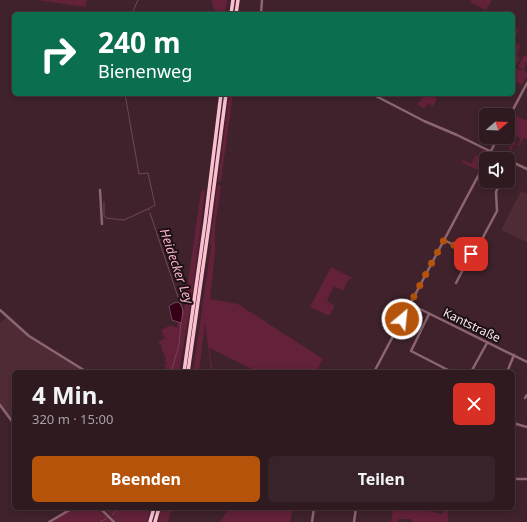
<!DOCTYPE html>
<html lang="de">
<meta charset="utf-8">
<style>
:root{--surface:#2f1a20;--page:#372329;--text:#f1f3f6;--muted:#a7a1a5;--line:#4a383e;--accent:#b45309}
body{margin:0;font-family:"Noto Sans",sans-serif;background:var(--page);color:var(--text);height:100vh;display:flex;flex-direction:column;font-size:15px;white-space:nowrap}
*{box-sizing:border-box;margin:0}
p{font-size:13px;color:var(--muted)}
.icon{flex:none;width:22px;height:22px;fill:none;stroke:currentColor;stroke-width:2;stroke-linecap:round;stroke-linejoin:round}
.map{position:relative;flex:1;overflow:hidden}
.drawer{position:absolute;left:12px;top:370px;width:503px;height:140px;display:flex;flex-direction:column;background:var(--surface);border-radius:6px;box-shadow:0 2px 6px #0003,0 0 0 1px var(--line)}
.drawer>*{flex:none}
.guide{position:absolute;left:12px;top:12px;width:503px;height:84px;border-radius:6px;box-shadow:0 2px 6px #0003,0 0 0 1px var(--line);background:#0b6e4f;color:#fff;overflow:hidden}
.needle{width:26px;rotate:71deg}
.tools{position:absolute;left:479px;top:108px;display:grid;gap:8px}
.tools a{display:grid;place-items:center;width:36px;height:36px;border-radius:6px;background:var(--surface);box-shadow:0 2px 6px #0003,0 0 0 1px var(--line);font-size:20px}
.pin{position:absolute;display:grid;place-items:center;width:34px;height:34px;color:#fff;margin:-17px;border-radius:8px;box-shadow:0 2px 6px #0006}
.me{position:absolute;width:44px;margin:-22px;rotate:28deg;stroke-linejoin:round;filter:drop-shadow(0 0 3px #0008)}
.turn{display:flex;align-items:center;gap:14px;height:84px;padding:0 20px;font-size:18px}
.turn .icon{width:52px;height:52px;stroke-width:2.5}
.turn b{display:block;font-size:28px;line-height:34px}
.round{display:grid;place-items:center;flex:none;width:42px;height:42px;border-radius:6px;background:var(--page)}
.head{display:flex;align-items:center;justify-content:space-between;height:68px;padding:0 20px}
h1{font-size:24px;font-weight:700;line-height:30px}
.action{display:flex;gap:8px;margin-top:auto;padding:8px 20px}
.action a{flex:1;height:46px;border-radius:6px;background:var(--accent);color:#fff;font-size:16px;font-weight:700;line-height:46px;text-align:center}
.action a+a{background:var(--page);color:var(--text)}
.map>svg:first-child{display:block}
.built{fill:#4f2b36}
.green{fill:#63213a}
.water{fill:#350016;stroke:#714656}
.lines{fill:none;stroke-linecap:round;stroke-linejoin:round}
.stream{stroke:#714656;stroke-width:1}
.minor{stroke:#8c6570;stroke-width:2.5}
.highway{stroke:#fac0d0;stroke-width:3.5}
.route{stroke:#b45309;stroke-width:7;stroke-dasharray:0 12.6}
.labels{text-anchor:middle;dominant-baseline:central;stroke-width:4;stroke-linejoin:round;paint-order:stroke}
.street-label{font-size:12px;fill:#fce8ed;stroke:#1d1014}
.water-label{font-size:13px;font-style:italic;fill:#fab2c7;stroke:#1d1014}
</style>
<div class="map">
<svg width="527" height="522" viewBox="0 0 527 522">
<rect width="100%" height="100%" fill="#3f222b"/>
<path class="built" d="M521 191 527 194V242L501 230Z
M7 317 28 336 87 372H14V426L0 408V323Z"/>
<path class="green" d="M37 0H87L85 7Z
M211 0H227L225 14H216Z
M472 0H492L486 10 470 2Z
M513 27 519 30 514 39 515 42 520 46 517 56 520 58 515 68 524 71 518 67 524 55 527 56V63H524L526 65 524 69 525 72 527 73V76L522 85 513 80Z
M229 94H233L221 181 218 182Z
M423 94 434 95 437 99 433 106 427 103 425 108 421 107 417 104 421 100Z
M513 114 527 121V139L524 138 519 146 514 144 511 150 509 149 513 142 518 145 521 139 512 133 508 132V123Z
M482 149 486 152 478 170 461 162 463 160 472 164 475 155 478 156Z
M219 185 221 187 215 227V251L210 299 238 304 323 359 316 372H258L209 348 213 372H211L205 323 199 372H193L211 246 210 243 217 188V186Z
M205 190 192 297 179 372H166L167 371 164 366 167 364 165 360 166 359 161 347 162 346 158 342 165 338 161 330 171 325 177 328 178 323H182L201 191Z
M331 267 353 278 348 280 343 291 334 286 327 301 335 306 329 316 310 307Z
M73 508H99L112 522H49Z
M104 508 112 509 113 508H151L147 522H116Z
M162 508H172L168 522H158Z
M229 508H293L290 522H220Z
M393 508H429V511L441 514 446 510V508H448V522H413L411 519H398V522H391Z"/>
<path class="water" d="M178 302C185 308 183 315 181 323L172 320 169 306 174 303Z"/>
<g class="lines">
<path class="stream" d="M133 11 138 0
M125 94 139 174 148 173 155 205 148 209 149 210
M104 202V215L106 218 124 220 148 209
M150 213 180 303C183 308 184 311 182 317
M171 372 179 345 181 322
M112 515 119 508
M100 522 107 518"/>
<path class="minor" d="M261 14 262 0
M372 94 424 121 457 135 506 159
M508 119 527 83
M487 159 498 137
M508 160 527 169
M508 166 510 161
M100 190 102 224
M444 240 470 253
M456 283 471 254 481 241 497 211 496 192 501 181
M410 304 527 362
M0 310 29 336 87 372
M429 314 411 351 452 372
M374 372 486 161
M471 372 487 343
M507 372 514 355
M525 398 527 395
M0 405 14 424
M513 423 527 427
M513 428V423
M513 479H527
M100 508 114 522
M314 508 320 509 327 508
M49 522 73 508
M312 522 314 508
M354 522 356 508"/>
<path class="highway" d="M231 14 233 0
M236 14 238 0
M184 372 205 223 221 94
M188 372 209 225 226 94
M150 522 154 508
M155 522 159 508"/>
</g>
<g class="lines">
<path class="route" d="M402 319 444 240 471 254"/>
</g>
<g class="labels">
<g class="street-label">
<text transform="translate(472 325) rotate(26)">Kantstraße</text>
</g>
<g class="water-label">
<text transform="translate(177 266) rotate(71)">Heidecker Ley</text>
</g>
</g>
</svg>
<div class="tools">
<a><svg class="needle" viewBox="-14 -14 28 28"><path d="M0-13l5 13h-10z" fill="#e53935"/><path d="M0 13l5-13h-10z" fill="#a7a1a5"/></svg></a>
<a><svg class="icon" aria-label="sound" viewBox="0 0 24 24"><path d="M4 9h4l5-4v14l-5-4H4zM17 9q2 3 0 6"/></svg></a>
</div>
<div class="pin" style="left:471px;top:254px;background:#d93025"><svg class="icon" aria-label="arrive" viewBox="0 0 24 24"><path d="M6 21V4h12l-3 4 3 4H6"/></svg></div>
<svg class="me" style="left:402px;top:319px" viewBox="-20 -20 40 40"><circle r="17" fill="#b45309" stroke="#fff" stroke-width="3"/><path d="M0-11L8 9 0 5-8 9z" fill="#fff"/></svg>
<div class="guide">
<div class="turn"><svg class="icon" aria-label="right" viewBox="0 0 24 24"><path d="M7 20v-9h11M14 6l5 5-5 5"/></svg><div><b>240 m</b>Bienenweg</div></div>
</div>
<section class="drawer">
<div class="head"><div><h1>4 Min.</h1><p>320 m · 15:00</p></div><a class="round" style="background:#d93025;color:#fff"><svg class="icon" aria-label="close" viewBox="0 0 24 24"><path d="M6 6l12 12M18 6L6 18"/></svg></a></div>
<div class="action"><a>Beenden</a><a>Teilen</a></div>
</section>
</div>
